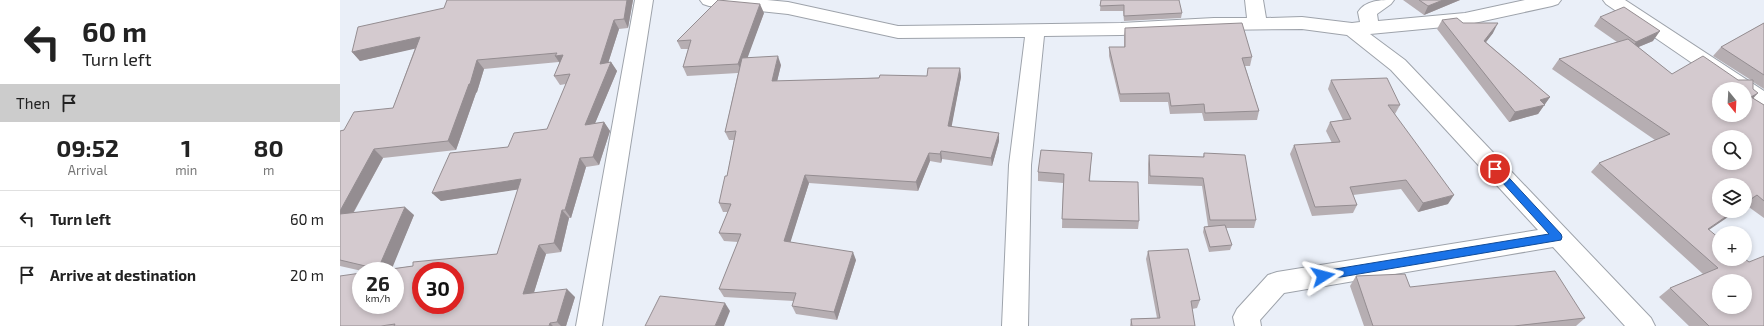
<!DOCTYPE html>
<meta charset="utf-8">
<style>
:root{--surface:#fff;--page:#f6f6f6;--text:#222;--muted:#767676;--line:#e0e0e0}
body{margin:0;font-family:"Exo 2",sans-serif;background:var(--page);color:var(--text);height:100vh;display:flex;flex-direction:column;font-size:15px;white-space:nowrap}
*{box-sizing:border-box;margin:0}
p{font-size:13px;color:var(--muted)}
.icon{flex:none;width:22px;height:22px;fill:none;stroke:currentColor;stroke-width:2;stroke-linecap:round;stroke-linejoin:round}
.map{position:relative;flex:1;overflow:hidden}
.details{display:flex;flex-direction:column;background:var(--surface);width:340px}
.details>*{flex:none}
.banner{background:#fff;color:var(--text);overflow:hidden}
.needle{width:26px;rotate:162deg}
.fabs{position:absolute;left:1372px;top:82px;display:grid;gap:8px}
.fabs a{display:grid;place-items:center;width:40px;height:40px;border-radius:50%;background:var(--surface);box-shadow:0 2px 6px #0003;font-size:20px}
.speed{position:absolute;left:12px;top:262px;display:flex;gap:8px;font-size:20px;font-weight:700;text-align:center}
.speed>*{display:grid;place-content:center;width:52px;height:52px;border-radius:50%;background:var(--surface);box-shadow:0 2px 6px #0003;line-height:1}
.speed small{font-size:10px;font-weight:400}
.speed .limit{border:6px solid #d22;background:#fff;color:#111}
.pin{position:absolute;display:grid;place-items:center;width:34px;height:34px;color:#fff;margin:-17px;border:2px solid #fff;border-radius:50%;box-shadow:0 1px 4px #0007}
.me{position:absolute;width:44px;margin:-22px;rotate:81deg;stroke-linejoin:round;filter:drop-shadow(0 0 3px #0008)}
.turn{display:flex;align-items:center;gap:14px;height:84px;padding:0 16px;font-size:18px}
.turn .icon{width:52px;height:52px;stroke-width:2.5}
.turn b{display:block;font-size:28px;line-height:34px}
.then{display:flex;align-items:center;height:38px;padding:0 16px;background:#0003;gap:8px;font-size:15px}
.eta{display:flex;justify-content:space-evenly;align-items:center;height:68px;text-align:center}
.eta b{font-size:24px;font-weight:700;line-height:28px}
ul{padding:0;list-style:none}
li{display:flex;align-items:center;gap:12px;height:56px;padding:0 16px;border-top:1px solid var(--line)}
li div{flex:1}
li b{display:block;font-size:15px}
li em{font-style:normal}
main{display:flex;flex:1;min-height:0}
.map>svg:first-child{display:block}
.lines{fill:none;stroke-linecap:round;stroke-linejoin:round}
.minor-casing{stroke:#9ea3ab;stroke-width:2}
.minor{fill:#fff;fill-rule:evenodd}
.wall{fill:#b6aeb2;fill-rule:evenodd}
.shaded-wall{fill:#948d91}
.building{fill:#d4cacf;stroke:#948d91;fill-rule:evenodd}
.route{fill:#1a73e8;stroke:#114b97}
</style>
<main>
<section class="details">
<div class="banner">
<div class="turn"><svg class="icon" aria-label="left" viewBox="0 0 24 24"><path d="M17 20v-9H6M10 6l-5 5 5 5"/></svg><div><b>60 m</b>Turn left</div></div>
<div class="then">Then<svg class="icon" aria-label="arrive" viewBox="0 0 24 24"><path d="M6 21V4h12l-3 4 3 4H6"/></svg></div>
</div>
<div class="eta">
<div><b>09:52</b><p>Arrival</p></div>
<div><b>1</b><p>min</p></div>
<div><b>80</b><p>m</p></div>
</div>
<ul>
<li><svg class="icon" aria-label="left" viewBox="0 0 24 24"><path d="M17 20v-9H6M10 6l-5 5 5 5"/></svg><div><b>Turn left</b></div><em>60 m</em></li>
<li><svg class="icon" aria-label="arrive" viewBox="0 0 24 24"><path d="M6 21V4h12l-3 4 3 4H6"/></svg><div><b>Arrive at destination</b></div><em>20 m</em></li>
</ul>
</section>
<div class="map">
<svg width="1424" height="326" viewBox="0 0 1424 326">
<rect width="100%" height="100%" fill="#eaeff8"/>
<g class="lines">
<defs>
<path id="minor" d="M295 0H313L262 326H236Z
M360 0H427L448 2 558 26 781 23 874 18H907L905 0H923L926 18 962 17 1012 23 1020 22 1018 12C1026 0 1040 0 1054 0L1051 4 1037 14 1038 21 1125 13 1185 0H1221L1218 4 1212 6 1125 25 1030 34 1065 60 1311 318 1315 326H1285L1213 247 944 293 920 320 921 326H895L893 317 897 309 928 275 937 272 1198 230 1051 70 1007 35 962 29 874 30 781 35 704 36 691 165 688 326H662L669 165 685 37 558 38 448 14 369 6 363 4Z
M1263 0H1285L1424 91V108L1417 106 1405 99V89H1390L1266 4Z"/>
</defs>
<use href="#minor" class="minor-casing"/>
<use href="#minor" class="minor"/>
</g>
<path class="wall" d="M293 0 288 28 279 29 268 63 271 62 277 71 255 123 264 122 270 131 259 165 246 167 231 218H229L221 252 206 254 194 292 235 297 226 326H0L55 271H22L0 266V131L4 130 53 108 75 48 20 61 12 52 104 8ZM219 62 220 63 214 76 220 85 226 84 207 129 168 147 92 193 101 201 178 189 157 254 51 269 74 215 14 212 43 158 116 150 136 93 137 92 144 69Z
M761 0 842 13 841 18 784 21 783 11H760Z
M1063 0H1120L1084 15Z
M424 13 407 57 441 65 437 81 587 76 620 68 621 77 611 127 659 141 652 166 602 159 601 163 590 161 578 191 469 183 450 242 516 260 497 320 456 314 452 306 454 301 384 297 379 289 398 242 384 241 379 233 388 212H383L379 203 387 176 394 140H389L385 132 398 73 347 76 343 67 348 49H341L337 41Z
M1260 17 1313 41 1298 47 1332 74 1398 80H1411L1373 56 1381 47 1424 23V89L1413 82V98L1424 105V218L1406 205H1405V185L1369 230 1424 326H1349L1319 297 1330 288 1363 274 1251 172 1259 163 1315 140 1212 69 1219 59 1277 42 1254 26Z
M1102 20 1123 23 1153 33 1146 42 1210 97 1198 114 1169 122 1097 29Z
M785 28 912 57 910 66H905L919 111 917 120 864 121 862 113 830 114 828 102H780L769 56V47H784V36Z
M991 80 1060 105 1055 114 1108 204 1078 212 1061 189 1013 195 1017 205 1013 213 972 216 950 154 954 145 992 143 986 131 990 122 1003 120 988 89Z
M864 153 916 220 914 228H886L892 245 890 250 869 252 863 232 864 227 868 226 862 186 808 184V164L809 155 863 157Z
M751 163 750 181 799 221 798 229 722 228 723 183 698 181V172Z
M808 251 860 300 857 308 852 309 855 326H790L791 319 817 318 806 259Z
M1016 276 1070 287 1245 318 1236 326H1024L1010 286Z"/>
<path class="shaded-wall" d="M287 0H293L288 28 284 19Z
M1103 0H1120L1084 15 1088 6Z
M420 4 424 13 402 73 398 64Z
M274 20 279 29 265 73 260 64Z
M1158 23 1153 33 1139 51 1144 41Z
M1320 31 1313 41 1289 51 1296 42Z
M80 37 87 46 20 61 12 52Z
M223 55 221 65 215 56Z
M438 56 441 65 435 90 432 81Z
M137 60 144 69 137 92 136 93 116 150 108 141Z
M271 62 277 71 251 133 245 125Z
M620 68 621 77 610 135 608 126Z
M1418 93 1409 103 1411 97Z
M1210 97 1198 114 1169 122 1175 112 1200 100Z
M264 122 270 131 259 165 253 157Z
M659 133V141L652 166 651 158Z
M34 149 43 158 8 222 0 215V211Z
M601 151 602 159 601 163 600 154Z
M589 153 590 161 578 191 576 182Z
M240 158 246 167 231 218 225 210Z
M465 175 469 183 448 250 444 241Z
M181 179 188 188 101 201 92 193Z
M1114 195 1108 204 1078 212 1083 203Z
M1417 195 1405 205V203Z
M65 207 74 215 51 271H41L38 269Z
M222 210 229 218 221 252 214 243Z
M1394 211H1397L1357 238 1368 229Z
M199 245 206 254 191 302 183 294Z
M513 252 516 260 497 320 494 312Z
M227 289 235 297 226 326H221L217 322Z
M385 303 390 311 384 326H375Z
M210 323 213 326H209Z"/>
<path class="building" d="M107 0H287L284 19 274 20 260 64 271 62 245 125 264 122 253 157 240 158 225 210H222L214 243 199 245 183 294 227 289 217 322 210 323 209 326H54L55 324 41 326H0V276L21 273V305H55V271H37L73 266V262L157 254 181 179 92 193 110 153 168 147 174 133 207 129 230 74 214 76 223 55 215 56 217 53 137 60 130 84H129L108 141 34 149 0 211V131L4 130 14 112 53 108 80 37 12 52 18 27 104 8ZM81 271H115V305H81Z
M378 0 420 4 398 64 343 67 351 40 337 41Z
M761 0H839L842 13 784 16V5L760 6Z
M1079 0H1103L1088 6Z
M1284 7 1320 31 1296 42 1260 17Z
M1117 18 1123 23H1158L1144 41 1210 97 1200 100 1205 105 1175 112 1102 20Z
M902 23 912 57 902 58 919 111 865 113 864 104 831 106 829 93 780 94 769 47H785V28Z
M1424 23V75L1381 47Z
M1288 39 1332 74 1363 56 1398 80H1413V89L1418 93 1411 97 1424 105V201L1417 195 1405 203V185H1379V211H1394L1368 229 1379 238V259H1405L1409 262 1424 256V326H1369L1330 288 1378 268 1259 163 1330 134 1219 59ZM1379 89H1405V115H1379ZM1379 137H1405V163H1379ZM1379 281H1405V307H1379Z
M438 56 432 81 539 78 540 75 587 76 588 68H620L608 126 659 133 651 158 601 151 600 154 589 153 576 182 465 175 444 241 513 252 494 312 452 306 456 293 379 289 401 234 379 233 391 204 379 203 385 176H387L396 131 385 132 402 58Z
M1047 78 1060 105H1048L1114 195 1083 203 1066 180 1010 187 1017 205 975 207 954 145 1000 142 990 122 1011 119 991 80Z
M701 150 752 153 749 181 798 182 799 221 722 219 724 174 698 172Z
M864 153 905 155 916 220H870L863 178 810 176 809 155 864 157Z
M65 207 38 269 0 260V214Z
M885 225 892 245 870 247 864 227Z
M848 249 860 300 851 301 855 326H792L791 319 820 318 808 251Z
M1215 271 1245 318 1174 326H1033L1016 276 1065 274 1070 287Z
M320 296 385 303 375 326H305Z"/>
<path class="route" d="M1155 165 1158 166 1221 234 1222 237 1221 240 983 280 980 279 978 276 980 273 983 271 1209 234 1152 171 1150 169Z"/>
</svg>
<div class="fabs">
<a><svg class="needle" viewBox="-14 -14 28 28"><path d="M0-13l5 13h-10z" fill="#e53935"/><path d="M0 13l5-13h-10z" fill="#767676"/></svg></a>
<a><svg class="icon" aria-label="search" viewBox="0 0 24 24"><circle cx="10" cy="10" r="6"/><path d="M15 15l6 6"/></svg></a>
<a><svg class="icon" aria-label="layers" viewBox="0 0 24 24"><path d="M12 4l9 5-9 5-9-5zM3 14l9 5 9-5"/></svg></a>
<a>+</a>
<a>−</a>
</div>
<div class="speed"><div>26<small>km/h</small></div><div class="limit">30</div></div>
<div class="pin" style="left:1155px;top:169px;background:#d93025"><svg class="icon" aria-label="arrive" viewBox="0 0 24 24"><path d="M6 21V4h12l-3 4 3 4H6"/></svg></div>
<svg class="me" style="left:983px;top:276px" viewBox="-20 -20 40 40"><path d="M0-17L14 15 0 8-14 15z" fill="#1a73e8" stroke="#fff" stroke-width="4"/></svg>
</div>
</main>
